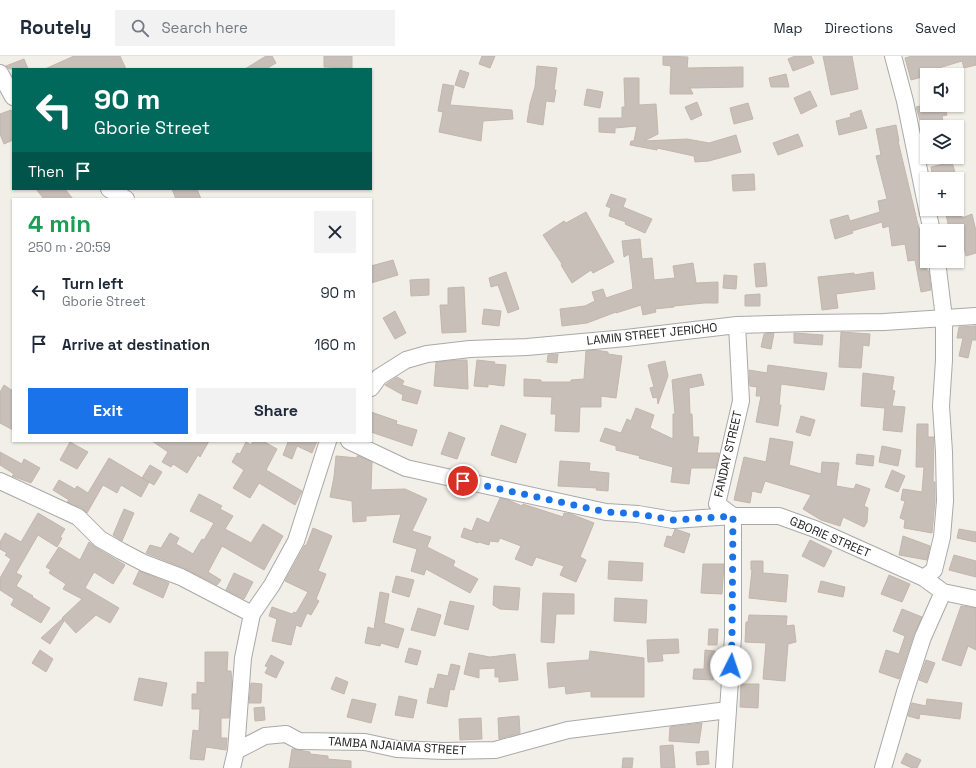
<!DOCTYPE html>
<meta charset="utf-8">
<style>
:root{--surface:#fff;--page:#f2f2f3;--text:#1f2937;--muted:#747a83;--line:#e0e1e3;--accent:#1a73e8}
body{margin:0;font-family:"Space Grotesk",sans-serif;background:var(--page);color:var(--text);height:100vh;display:flex;flex-direction:column;font-size:15px;white-space:nowrap}
*{box-sizing:border-box;margin:0}
p{font-size:13px;color:var(--muted)}
.icon{flex:none;width:22px;height:22px;fill:none;stroke:currentColor;stroke-width:2;stroke-linecap:round;stroke-linejoin:round}
.map{position:relative;flex:1;overflow:hidden}
.panel{position:absolute;left:12px;top:142px;width:360px;height:244px;display:flex;flex-direction:column;background:var(--surface);border-radius:0px;box-shadow:0 1px 3px #0004}
.panel>*{flex:none}
.guide{position:absolute;left:12px;top:12px;width:360px;height:122px;border-radius:0px;box-shadow:0 1px 3px #0004;background:#00695c;color:#fff;overflow:hidden}
.controls{position:absolute;left:920px;top:12px;display:grid;gap:8px}
.controls a{display:grid;place-items:center;width:44px;height:44px;border-radius:0px;background:var(--surface);box-shadow:0 1px 3px #0004;font-size:20px}
.pin{position:absolute;display:grid;place-items:center;width:34px;height:34px;color:#fff;margin:-17px;border:2px solid #fff;border-radius:50%;box-shadow:0 1px 4px #0007}
.me{position:absolute;width:44px;margin:-22px;rotate:4deg;stroke-linejoin:round;filter:drop-shadow(0 0 3px #0008)}
.turn{display:flex;align-items:center;gap:14px;height:84px;padding:0 16px;font-size:18px}
.turn .icon{width:52px;height:52px;stroke-width:2.5}
.turn b{display:block;font-size:28px;line-height:34px}
.then{display:flex;align-items:center;height:38px;padding:0 16px;background:#0003;gap:8px;font-size:15px}
.round{display:grid;place-items:center;flex:none;width:42px;height:42px;border-radius:0px;background:var(--page)}
.overview{display:flex;align-items:center;justify-content:space-between;height:68px;padding:0 16px}
h1{font-size:24px;font-weight:700;line-height:30px;color:#1e9e55}
.button{display:flex;gap:8px;margin-top:auto;padding:8px 16px}
.button a{flex:1;height:46px;border-radius:0px;background:var(--accent);color:#fff;font-size:16px;font-weight:700;line-height:46px;text-align:center}
.button a+a{background:var(--page);color:var(--text)}
ul{padding:0;list-style:none}
li{display:flex;align-items:center;gap:12px;height:52px;padding:0 16px}
li div{flex:1}
li b{display:block;font-size:15px}
li em{font-style:normal}
header{display:flex;align-items:center;gap:24px;box-sizing:border-box;height:56px;padding:0 20px;background:var(--surface);border-bottom:1px solid var(--line)}
header strong{font-size:19px}
nav{display:flex;gap:22px;margin-inline-start:auto;font-size:14px}
.search{width:280px;height:36px;background:var(--page);display:flex;align-items:center;gap:10px;box-sizing:border-box;padding:0 14px;border-radius:0px;color:var(--muted);font-size:15px}
.map>svg:first-child{display:block}
.building{fill:#c7bfb8;stroke:#c4b6ab}
.lines{fill:none;stroke-linecap:round;stroke-linejoin:round}
.minor-casing{stroke:#a9a9a9;stroke-width:18}
.minor{stroke:#fff;stroke-width:16}
.route{stroke:#1a73e8;stroke-width:7;stroke-dasharray:0 12.6}
.labels{text-anchor:middle;dominant-baseline:central;stroke-width:3;stroke-linejoin:round;paint-order:stroke}
.street-label{font-size:12px;fill:#222;stroke:#fff}
</style>
<header>
<strong>Routely</strong>
<div class="search"><svg class="icon" aria-label="search" viewBox="0 0 24 24"><circle cx="10" cy="10" r="6"/><path d="M15 15l6 6"/></svg>Search here</div>
<nav><a>Map</a><a>Directions</a><a>Saved</a></nav>
</header>
<div class="map">
<svg width="976" height="712" viewBox="0 0 976 712">
<rect width="100%" height="100%" fill="#f2efe9"/>
<path class="building" d="M74 0H120L126 13H45Z
M266 0H272L276 7 266 13H245Z
M324 0H352V12L324 11Z
M482 0H495L490 12 479 8Z
M663 0 688 1 687 12 743 11V31L690 32 693 38H670L671 10 663 9Z
M795 0H811L814 7 793 15 788 3Z
M823 0H852L858 33 831 39Z
M912 0H976V9L964 12 962 5 932 14 933 18 911 24 905 2Z
M24 3 28 13H9L6 10Z
M537 10 557 12 554 34H556L554 46 546 45 543 69 527 66 530 48 535 31Z
M460 14 469 17 464 32 455 29Z
M786 18 789 31H771L769 22Z
M624 22H639V49L656 48 658 78 644 85 687 83 709 87 736 79 741 96 709 105 695 106 694 100 657 92V94L630 89 631 85H634L637 70 615 72V77L599 76V62H622V51H625Z
M443 28 454 30 450 49 512 54 513 63 483 65 481 85 439 76 443 56 438 55Z
M587 33 603 36 600 52 584 49Z
M810 35 817 50 801 58 794 42Z
M697 46 702 59 691 64 685 51Z
M748 47 753 63 734 68 730 52Z
M924 49H944L947 59 942 60 944 71H922L916 51Z
M11 54 13 60V84L4 88 0 78V58Z
M861 54 867 72 839 79 836 65 851 61 850 58Z
M896 69 899 85H898L919 173H922L927 185V215H929L931 234 921 236 915 204 908 205 905 188 892 190 889 170 883 172 882 166 852 175 853 177 835 183 830 164 848 159 850 165 880 156 878 145 887 143 876 100 881 99 876 73Z
M798 78 803 90 778 99 773 87Z
M952 106 957 123H933L931 111Z
M754 118 755 134 733 135 732 119Z
M36 133H65L73 143H44Z
M172 133H197L201 143H176Z
M611 138 626 143 623 151 652 163 645 177 625 168 626 166 609 160 611 152 606 150Z
M945 153H960L962 162 972 158 976 175V197L966 200 960 171 949 173Z
M586 156 614 206 593 217 591 214 572 227 561 209 562 208 543 179 564 165 566 167Z
M640 183 642 203 652 202 654 224 675 222 673 210 693 207 696 227 718 226V247H704L674 250V251L655 253 656 256 643 259 641 249 616 257V256L587 267 562 270 560 253 585 250 595 245 592 236 603 233 606 242 633 233 629 198 624 201 622 185Z
M393 204 398 219 371 227V210Z
M765 207 767 230 756 231 754 208Z
M506 216 519 253 508 257 498 229 491 231 489 222Z
M873 216 875 233 836 238 838 252 822 254 818 221 854 217V219Z
M724 219 737 220 736 233 723 232Z
M429 223V239L411 240 410 224Z
M464 231 466 276 442 277 440 249H448V232Z
M760 238V250H745V239Z
M484 253 501 255 499 270 482 268Z
M395 255 406 277 395 283 383 262Z
M976 270V284H972L968 302 959 300 963 282H957L959 271Z
M841 276 870 278 869 290 863 289 861 312 839 311Z
M774 277 771 293 761 291 764 278Z
M794 277 823 279 822 289 794 287Z
M595 294 608 296V298L622 300 616 342 601 340V351H580L579 376 555 375 556 358H551L552 341 524 340V323L541 324V326H571V324L584 323 586 295Z
M558 298 557 307 547 306 548 299Z
M460 304H467L468 333 434 330 436 306Z
M477 304 495 306 494 308 506 309 504 330 488 328V331L474 330Z
M665 305 668 320 658 348 657 341 653 342 650 332 654 331 648 309Z
M768 309 827 317 824 334 781 328 779 349H781L778 370 756 366 761 340H756L757 331 750 330 749 314 767 317Z
M863 317 894 321 892 334 895 335 892 350 905 351 902 376 883 374 885 352 861 350Z
M701 318 704 329 689 332 690 358H692L693 381H699L697 397H719L716 412H691L689 428 671 426 673 411 639 402 640 400 616 394V390L600 385 605 372 621 377 627 363 631 365 636 352 654 359 650 372 673 383V358H675L672 324Z
M397 321 404 325 402 329 421 335 417 348 402 344 403 339 385 329Z
M4 329 13 335V374L0 367V336Z
M371 356 397 365 396 368 417 374 412 390 371 376Z
M801 360 815 364 810 380 796 376Z
M917 368H928V381H934L933 426H935V445L932 477 904 472 905 464 900 462 905 445 901 444 903 433 922 436 924 411H916Z
M501 369 526 378 516 407 491 399Z
M449 376 465 382 457 403 441 398Z
M770 382 793 386 789 409 821 418 822 406 839 407 836 430 854 433 856 428 870 433 864 450 868 452 867 466 864 471 843 461 840 470 821 464 803 453 811 439 765 425 761 437 752 435 750 447 734 444 744 401 766 406Z
M152 385H209L200 401 198 399 187 417 173 408 171 411 162 406 168 396Z
M253 385H263L277 393 266 414 302 435 295 449 259 427 250 442 233 432 244 414 232 406 237 397 240 398 246 386 251 389Z
M285 385H317L312 397 297 390 292 403 283 399 288 386Z
M70 386 88 396 77 413 60 404Z
M882 390 901 394 898 410 879 406Z
M0 396 22 408 24 403 40 412 31 427 12 420 14 418 0 409Z
M857 398 874 400 873 410 856 408Z
M336 400 357 402V400H359L372 406 371 434 405 433 427 443 412 475 431 481 427 491 455 505 453 510 478 523 470 537 426 513 424 519 411 515 417 493 393 486 401 458 366 460V465L353 466 352 445 330 441 334 421Z
M109 402 149 426 141 441 121 429 117 437 103 429 87 457 82 452 67 446 69 444 53 434 59 424 75 433 77 430 88 437Z
M560 405 590 407 589 415 609 417 608 435 596 434 597 432 558 430Z
M150 409 162 416 154 429 142 422Z
M892 414 905 420 898 436 885 431Z
M199 438 222 450 220 453 233 460 225 473 251 487 263 468 283 480 264 514 222 490 208 516 221 524 217 529 184 512 146 497 150 489 161 492 170 477 179 482 176 488 193 498 202 483 204 484 214 467 190 455Z
M500 442 508 444 522 450 523 448 563 461 564 457 571 458 594 467 580 501 586 504 576 526 560 519 564 510 536 501 532 510 515 503 521 490 500 482 498 486 490 485 489 489 479 486 478 487 461 481 464 472 472 475 477 462 489 467Z
M124 453 134 457 122 485 113 479Z
M38 457 65 473 60 481 62 482 57 491 38 479 16 517 22 520 16 530 33 540 32 541 50 552 41 567 11 549 14 543 0 534V522L11 503 5 499 7 497 0 493V486L5 477 21 486Z
M313 472 332 480 318 515 326 518 316 543 319 545 311 559 307 557 301 571 296 569 291 589 272 585 277 563 269 560 272 551 292 558 294 556 296 557 308 536 285 525 305 489 306 490Z
M675 473 690 478 684 497 664 490 667 480 672 481Z
M959 473 976 476V486L957 482Z
M903 480 930 490 927 504 899 499Z
M810 484 832 495 824 511 802 500Z
M89 486 95 491 125 509 113 528 94 516 85 532 119 552 110 567 96 559 76 577 62 562 82 543 63 533 66 528 49 517 51 514 46 511 59 491 80 504Z
M954 499 976 505V521L949 514Z
M609 505 643 507 642 525 608 523Z
M751 505H763V517L788 519 786 546 749 542 752 514H751Z
M703 508H724L722 538 701 537Z
M139 515 169 527 163 542 133 528Z
M234 517 253 526 244 543 226 534Z
M889 519 910 528 902 546 881 538Z
M396 520 414 524 409 541 392 536Z
M821 525 845 531 843 541 818 536Z
M494 530 520 532 518 554 500 553 493 549Z
M380 536 389 538 384 567 404 573 398 592 381 587 380 590 365 587 368 571 374 573Z
M543 537 574 538V558H556L554 587 541 586Z
M615 542 647 544 646 567 614 565Z
M450 545 474 550 468 574 444 568Z
M961 550 976 552V594L968 590 961 610 942 604Z
M418 552 441 559 435 580 411 574Z
M902 553 922 561 914 578 899 623 879 616 886 594 899 598 905 580 893 575Z
M749 559 787 560 786 570 794 569 796 586 788 588 785 625 763 623 766 587 745 586 746 566H748Z
M62 563 64 565 50 588 41 582Z
M709 573H718L717 589H708Z
M678 583 679 597 662 598 663 605 648 606 647 584Z
M409 592 421 595 417 609 405 606Z
M40 594 53 603 46 616 32 607Z
M705 594 715 595 713 624 693 623 694 613H704Z
M590 595 644 602V641H591V635L566 638 565 630 549 632 547 607 589 604Z
M205 596H228L227 615H231L232 628 229 662H221V682H227L226 694 206 691 204 704 190 703 193 674 199 675 200 653H192V638H197V626L205 627Z
M469 597 490 601 515 598 518 624 499 626V621H495V612L479 613V622L464 618Z
M271 599 284 606 276 622 265 617 268 611 265 610Z
M926 604 935 607 927 627 919 624Z
M451 608 460 610 454 634 450 633 447 651 427 647 430 632 434 633 438 618 448 620Z
M336 621 348 626 344 638 331 633Z
M139 622 167 627 162 650 134 644Z
M251 627 262 628 261 647H249Z
M741 628H759L758 652 740 651Z
M399 640 417 644 413 662 395 659Z
M352 643 376 648 371 667 347 661Z
M927 643 962 647 960 663 920 658 919 663 908 660 912 647 926 650Z
M264 651 265 664 255 665 254 652Z
M519 660 520 677 499 683 498 662Z
M481 662 482 683 460 684 459 663Z
M702 667 699 687 669 685 670 671Z
M673 689 675 712H661L660 690Z
M292 693 310 696V698L328 700V703L351 705V712H289Z
M708 695 709 708 697 709 696 696Z
M906 697 921 704 917 712H912L901 707Z
M623 702H633L632 712H622Z"/>
<g class="lines">
<defs>
<path id="minor" d="M893 0 905 45 927 153
M0 17 13 41
M109 133 126 143
M927 153 932 175
M371 332 379 321 406 304 427 298 470 293 527 291 626 282 737 269 810 267 884 266 976 260
M349 385 406 412 606 456 638 458 673 464 733 460H779L815 473 884 504 924 522 943 536 976 543
M0 425 78 461 100 483 121 495 144 507 181 521 252 558
M924 522 934 514 942 481 945 445 944 396 941 350 944 304V262L937 205
M236 695 265 680 286 678 299 685 365 686 397 693 443 695 495 694 568 674 728 654
M232 712 236 695 243 602 252 558 272 529 296 485 328 385
M724 712 733 581V460L717 448 741 345 737 269
M883 712 905 636 923 581 943 536"/>
</defs>
<use href="#minor" class="minor-casing"/>
<use href="#minor" class="minor"/>
</g>
<g class="lines">
<path class="route" d="M463 425 606 456 638 458 673 464 733 460 732 581 731 610"/>
</g>
<g class="labels">
<g class="street-label">
<text transform="translate(652 278) rotate(-6)">LAMIN STREET JERICHO</text>
<text transform="translate(728 398) rotate(-77)">FANDAY STREET</text>
<text transform="translate(830 481) rotate(23)">GBORIE STREET</text>
<text transform="translate(397 690) rotate(4)">TAMBA NJAIAMA STREET</text>
</g>
</g>
</svg>
<div class="controls">
<a><svg class="icon" aria-label="sound" viewBox="0 0 24 24"><path d="M4 9h4l5-4v14l-5-4H4zM17 9q2 3 0 6"/></svg></a>
<a><svg class="icon" aria-label="layers" viewBox="0 0 24 24"><path d="M12 4l9 5-9 5-9-5zM3 14l9 5 9-5"/></svg></a>
<a>+</a>
<a>−</a>
</div>
<div class="pin" style="left:463px;top:425px;background:#d93025"><svg class="icon" aria-label="arrive" viewBox="0 0 24 24"><path d="M6 21V4h12l-3 4 3 4H6"/></svg></div>
<svg class="me" style="left:731px;top:610px" viewBox="-20 -20 40 40"><circle r="19" fill="#fff"/><path d="M0-13L10 11 0 6-10 11z" fill="#1a73e8"/></svg>
<div class="guide">
<div class="turn"><svg class="icon" aria-label="left" viewBox="0 0 24 24"><path d="M17 20v-9H6M10 6l-5 5 5 5"/></svg><div><b>90 m</b>Gborie Street</div></div>
<div class="then">Then<svg class="icon" aria-label="arrive" viewBox="0 0 24 24"><path d="M6 21V4h12l-3 4 3 4H6"/></svg></div>
</div>
<section class="panel">
<div class="overview"><div><h1>4 min</h1><p>250 m · 20:59</p></div><a class="round"><svg class="icon" aria-label="close" viewBox="0 0 24 24"><path d="M6 6l12 12M18 6L6 18"/></svg></a></div>
<ul>
<li><svg class="icon" aria-label="left" viewBox="0 0 24 24"><path d="M17 20v-9H6M10 6l-5 5 5 5"/></svg><div><b>Turn left</b><p>Gborie Street</p></div><em>90 m</em></li>
<li><svg class="icon" aria-label="arrive" viewBox="0 0 24 24"><path d="M6 21V4h12l-3 4 3 4H6"/></svg><div><b>Arrive at destination</b></div><em>160 m</em></li>
</ul>
<div class="button"><a>Exit</a><a>Share</a></div>
</section>
</div>
